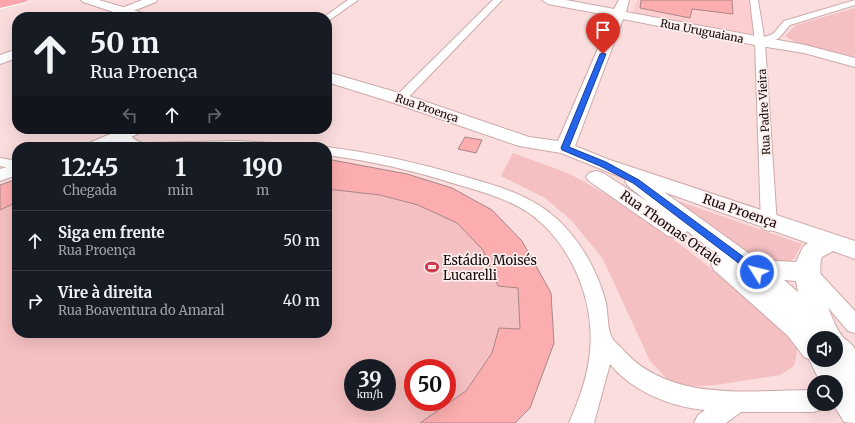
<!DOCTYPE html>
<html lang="pt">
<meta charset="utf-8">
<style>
:root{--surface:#171b24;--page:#20242c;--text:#f1f3f6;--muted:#9ea1a6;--line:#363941}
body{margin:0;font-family:Merriweather,serif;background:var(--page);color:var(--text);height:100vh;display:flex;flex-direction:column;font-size:15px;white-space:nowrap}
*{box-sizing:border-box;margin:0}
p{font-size:13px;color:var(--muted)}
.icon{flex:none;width:22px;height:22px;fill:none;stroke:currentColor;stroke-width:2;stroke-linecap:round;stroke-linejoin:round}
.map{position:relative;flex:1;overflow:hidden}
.drawer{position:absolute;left:12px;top:142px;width:320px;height:196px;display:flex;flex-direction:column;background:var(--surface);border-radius:16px;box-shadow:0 4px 16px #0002}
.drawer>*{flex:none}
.top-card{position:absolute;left:12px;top:12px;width:320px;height:122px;border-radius:16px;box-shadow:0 4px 16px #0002;background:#171b24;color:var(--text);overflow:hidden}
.fabs{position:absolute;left:807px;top:331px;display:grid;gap:8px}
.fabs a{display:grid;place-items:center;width:36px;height:36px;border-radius:50%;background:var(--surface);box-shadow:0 4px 16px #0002;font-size:20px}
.speed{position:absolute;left:344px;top:359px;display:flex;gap:8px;font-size:20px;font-weight:700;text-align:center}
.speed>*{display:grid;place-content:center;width:52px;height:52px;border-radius:50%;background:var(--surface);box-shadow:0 4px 16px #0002;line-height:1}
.speed small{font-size:10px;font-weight:400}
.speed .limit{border:6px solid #d22;background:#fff;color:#111}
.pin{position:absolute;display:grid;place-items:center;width:34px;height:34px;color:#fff;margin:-41px -17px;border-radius:50% 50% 50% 0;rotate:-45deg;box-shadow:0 0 4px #0007}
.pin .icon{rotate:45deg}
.me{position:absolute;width:44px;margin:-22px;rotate:306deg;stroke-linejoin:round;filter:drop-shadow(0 0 3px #0008)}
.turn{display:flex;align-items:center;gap:14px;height:84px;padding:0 12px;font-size:18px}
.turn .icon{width:52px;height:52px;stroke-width:2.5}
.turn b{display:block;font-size:28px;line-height:34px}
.lanes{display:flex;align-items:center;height:38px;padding:0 12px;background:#0003;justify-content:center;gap:20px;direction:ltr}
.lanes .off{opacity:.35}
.eta{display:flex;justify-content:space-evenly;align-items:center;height:68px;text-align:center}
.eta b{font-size:24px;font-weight:700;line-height:28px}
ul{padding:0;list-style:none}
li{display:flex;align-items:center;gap:12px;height:60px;padding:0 12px;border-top:1px solid var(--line)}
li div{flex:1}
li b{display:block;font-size:15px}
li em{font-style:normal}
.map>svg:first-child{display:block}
.built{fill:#fccecf}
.green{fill:#f5c0c1;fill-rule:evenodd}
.building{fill:#fcadaf;stroke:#a98787}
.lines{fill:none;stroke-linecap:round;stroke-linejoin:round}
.minor-casing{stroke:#cda9aa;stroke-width:2}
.tertiary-casing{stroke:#cda9aa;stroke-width:2}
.secondary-casing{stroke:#cda9aa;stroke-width:2}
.primary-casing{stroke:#fff;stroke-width:2}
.minor{fill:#fff;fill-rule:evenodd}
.tertiary{fill:#fff;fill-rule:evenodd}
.secondary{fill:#fff;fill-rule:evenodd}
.primary{fill:#fca5ad;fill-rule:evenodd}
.route{fill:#2563eb;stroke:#184099}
.labels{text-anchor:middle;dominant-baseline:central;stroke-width:3.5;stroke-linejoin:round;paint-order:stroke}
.far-street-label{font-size:11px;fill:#130808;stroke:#feefef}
.street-label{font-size:13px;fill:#130808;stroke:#feefef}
.poi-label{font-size:13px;fill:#130808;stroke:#feefef;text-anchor:start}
</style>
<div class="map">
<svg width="855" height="423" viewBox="0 0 855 423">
<rect width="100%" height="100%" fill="#fbddde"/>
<path class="built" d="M637 0H750L756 35 747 37 632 13Z"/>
<path class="green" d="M855 8V57L798 44 785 36 796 25Z
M513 153 570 174 620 202 681 245 768 313 798 347 794 366 780 375 716 385 685 387 667 379 650 361 603 259 571 220 545 198 501 176Z
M327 159 407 174 452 188 492 210 522 241 551 293 554 343 530 408 515 423H0V185L17 179V333H327ZM353 368H387V402H353ZM413 368H447V402H413Z
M678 201 802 244C797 253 792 266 779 267 750 269 700 220 678 201Z"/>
<path class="building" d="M641 0H732L733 14 692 9 690 18 640 8Z
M465 137 482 140 476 153 458 149Z
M327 159 407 174 452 188 492 210 522 241 551 293 554 343 530 408 515 423H420L466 391 492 353 499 328 520 329 518 288 498 286 483 250 457 223 418 205 380 195 327 189Z
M17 179V202L0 210V185Z"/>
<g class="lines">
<defs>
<path id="minor" d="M348 0H358L327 22V17H324Z
M493 0H502L404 102H396L394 99 396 96Z
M750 0H758L764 37 773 34 784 21 855 0V5L790 25 779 38 765 44 777 225 775 229 769 231 763 229 761 225 755 42Z
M124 132C132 134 133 141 143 143L238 141 274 143 279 144 281 147H127L122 144 117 136 119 133Z
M326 147H327C374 153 420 163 466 177 498 186 530 195 556 218 580 240 598 271 606 303 608 313 607 326 611 336 613 341 621 347 625 352 673 403 751 390 814 390V404H824L822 409 814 412H741L726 423H694L698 415 705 410C670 407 632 391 610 364L594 423H569C579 400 588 376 590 351 595 300 571 243 529 213 508 199 483 192 459 185 416 171 372 161 327 155Z
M0 158 17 161V169L0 166Z
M809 266 815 268 855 311V333L848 331 803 278 800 273 803 268Z"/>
<path id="tertiary" d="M142 0H157L156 2 118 17H102L104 15Z
M17 49V58L0 64V55Z
M122 129H144L142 132 109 147H86L89 143Z
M17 164V175L0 181V169Z"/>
<path id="secondary" d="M81 0H99L146 14 148 17H129L83 2Z
M542 0H566L614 9 619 0H629L626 12 805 45 855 58V67L804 53 760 46 623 19 575 146 610 160 855 241V259L833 251 822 257C815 274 831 322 842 336 845 340 852 343 855 349 855 356 855 411 855 423L844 422 833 404H836V382H820L809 359 804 357 788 336 714 270 711 264 714 258 719 256 687 231 684 236 676 238 668 236 589 181 586 177 589 173 596 171 603 173 648 202 628 186 625 181 626 179 561 153 519 146 394 103 327 82V72L406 95 529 137 558 141 612 16 548 4ZM664 192 808 243 803 247 796 262 758 260ZM784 280 796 281 798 292ZM814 338H836V360H814Z"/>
<path id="primary" d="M0 0H28L26 2 0 8Z"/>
</defs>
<use href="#minor" class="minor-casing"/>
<use href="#tertiary" class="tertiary-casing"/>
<use href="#secondary" class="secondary-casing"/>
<use href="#primary" class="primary-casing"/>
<use href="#minor" class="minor"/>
<use href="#tertiary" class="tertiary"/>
<use href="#secondary" class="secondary"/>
<use href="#primary" class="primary"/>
</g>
<path class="route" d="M603 53 606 54 569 147 606 162 639 180 760 269 762 272 760 274H753L633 183 600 166 562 150 561 148 600 54Z"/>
<defs>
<symbol id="stadium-bare" viewBox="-9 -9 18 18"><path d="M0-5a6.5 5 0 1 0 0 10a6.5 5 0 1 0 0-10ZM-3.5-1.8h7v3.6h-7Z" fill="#cd3d51" stroke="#feefef" stroke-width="2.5" paint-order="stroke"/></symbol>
</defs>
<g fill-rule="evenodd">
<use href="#stadium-bare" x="422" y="257" width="20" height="20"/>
</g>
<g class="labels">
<g class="far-street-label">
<text transform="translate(702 31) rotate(11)">Rua Uruguaiana</text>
<text transform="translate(427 108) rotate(19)">Rua Proença</text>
<text transform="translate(764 112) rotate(-93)">Rua Padre Vieira</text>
</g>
<g class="street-label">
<text transform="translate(740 211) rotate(19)">Rua Proença</text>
<text transform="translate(671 228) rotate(35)">Rua Thomas Ortale</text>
</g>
<g class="poi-label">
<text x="443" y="260">Estádio Moisés<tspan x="443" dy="15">Lucarelli</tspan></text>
</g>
</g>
</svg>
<div class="fabs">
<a><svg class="icon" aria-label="sound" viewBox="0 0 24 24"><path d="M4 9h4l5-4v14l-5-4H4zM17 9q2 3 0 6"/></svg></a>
<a><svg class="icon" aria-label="search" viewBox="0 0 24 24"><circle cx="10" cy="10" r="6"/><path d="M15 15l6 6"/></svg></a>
</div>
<div class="speed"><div>39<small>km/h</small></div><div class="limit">50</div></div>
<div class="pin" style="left:603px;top:54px;background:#d93025"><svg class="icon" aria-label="arrive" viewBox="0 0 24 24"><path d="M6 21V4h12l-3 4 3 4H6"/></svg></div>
<svg class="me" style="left:757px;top:272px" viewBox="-20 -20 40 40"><circle r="17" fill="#2563eb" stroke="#fff" stroke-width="3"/><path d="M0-11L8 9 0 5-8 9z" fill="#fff"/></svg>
<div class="top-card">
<div class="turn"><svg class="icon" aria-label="ahead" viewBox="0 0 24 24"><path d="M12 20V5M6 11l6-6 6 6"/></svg><div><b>50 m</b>Rua Proença</div></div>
<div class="lanes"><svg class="icon off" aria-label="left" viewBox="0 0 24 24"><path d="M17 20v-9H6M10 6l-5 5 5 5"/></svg><svg class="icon" aria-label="ahead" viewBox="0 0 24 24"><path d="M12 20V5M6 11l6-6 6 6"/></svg><svg class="icon off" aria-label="right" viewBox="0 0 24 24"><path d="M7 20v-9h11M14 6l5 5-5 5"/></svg></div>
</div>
<section class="drawer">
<div class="eta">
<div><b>12:45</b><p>Chegada</p></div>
<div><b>1</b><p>min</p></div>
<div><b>190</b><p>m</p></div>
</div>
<ul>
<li><svg class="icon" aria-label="ahead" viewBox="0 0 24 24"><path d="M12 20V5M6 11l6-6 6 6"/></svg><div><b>Siga em frente</b><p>Rua Proença</p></div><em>50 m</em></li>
<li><svg class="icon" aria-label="right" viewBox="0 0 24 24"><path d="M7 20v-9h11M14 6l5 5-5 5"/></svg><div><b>Vire à direita</b><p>Rua Boaventura do Amaral</p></div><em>40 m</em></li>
</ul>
</section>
</div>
